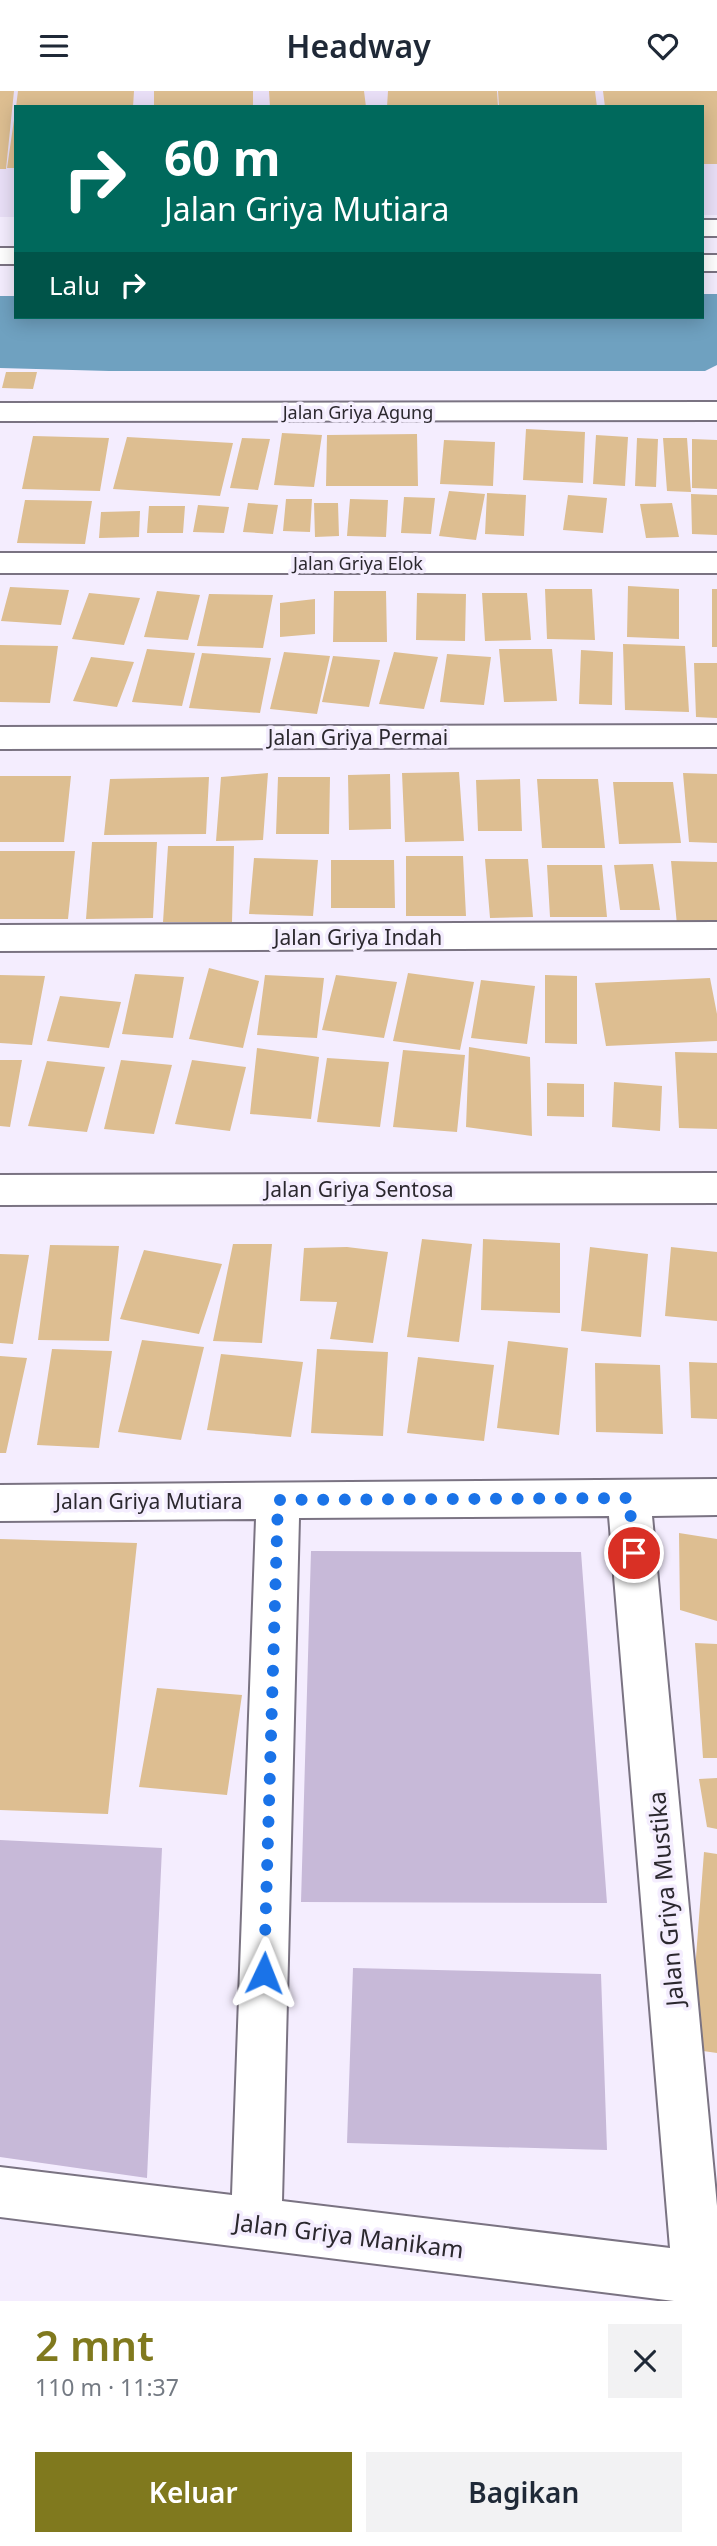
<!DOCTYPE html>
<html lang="id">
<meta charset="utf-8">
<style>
:root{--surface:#fff;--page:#f2f2f3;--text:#1f2937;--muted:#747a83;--accent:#80791e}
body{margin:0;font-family:"Noto Sans",sans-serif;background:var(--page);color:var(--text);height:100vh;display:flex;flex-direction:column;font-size:26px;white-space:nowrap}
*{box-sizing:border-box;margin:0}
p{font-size:23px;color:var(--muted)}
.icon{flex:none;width:38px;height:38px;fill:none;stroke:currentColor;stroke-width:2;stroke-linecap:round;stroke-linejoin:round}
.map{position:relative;height:2210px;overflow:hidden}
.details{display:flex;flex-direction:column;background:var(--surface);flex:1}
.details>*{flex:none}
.top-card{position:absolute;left:14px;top:14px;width:690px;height:214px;border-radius:0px;box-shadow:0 4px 18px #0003;background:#00695c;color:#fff;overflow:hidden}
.pin{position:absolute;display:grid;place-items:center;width:60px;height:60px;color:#fff;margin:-30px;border:4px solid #fff;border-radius:50%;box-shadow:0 2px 7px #0007}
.me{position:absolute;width:77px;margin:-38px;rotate:2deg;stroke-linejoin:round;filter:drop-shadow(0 0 5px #0008)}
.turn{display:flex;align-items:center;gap:24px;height:147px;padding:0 35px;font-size:32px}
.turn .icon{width:91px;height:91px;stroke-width:2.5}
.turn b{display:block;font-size:49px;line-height:60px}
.then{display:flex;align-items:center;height:66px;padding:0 35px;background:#0003;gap:14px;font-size:26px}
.round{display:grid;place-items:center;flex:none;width:74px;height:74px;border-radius:0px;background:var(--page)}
.summary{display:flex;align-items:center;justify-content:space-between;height:119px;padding:0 35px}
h1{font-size:42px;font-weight:600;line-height:52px;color:var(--accent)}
.action{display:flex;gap:14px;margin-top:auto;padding:14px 35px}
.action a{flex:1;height:80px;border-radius:0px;background:var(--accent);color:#fff;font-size:28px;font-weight:600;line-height:80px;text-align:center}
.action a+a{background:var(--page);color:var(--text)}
header{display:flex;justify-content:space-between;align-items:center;height:91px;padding:0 35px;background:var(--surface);font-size:32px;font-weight:600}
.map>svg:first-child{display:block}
.built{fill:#e9dff7}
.green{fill:#c7b9d8}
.water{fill:#6fa1c0}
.building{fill:#ddbe91}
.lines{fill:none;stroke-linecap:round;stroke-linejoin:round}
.street-casing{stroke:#7a7382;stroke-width:4}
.secondary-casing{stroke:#7a7382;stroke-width:4}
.street{fill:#fff;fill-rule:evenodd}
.secondary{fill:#fff;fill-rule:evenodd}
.route{stroke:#1a73e8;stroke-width:12;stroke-dasharray:0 21.6}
.labels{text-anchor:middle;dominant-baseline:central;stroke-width:7;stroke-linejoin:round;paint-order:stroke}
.far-street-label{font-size:18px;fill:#2b282e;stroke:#f4edfe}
.street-label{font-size:21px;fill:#2b282e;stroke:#f4edfe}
.near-street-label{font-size:24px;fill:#2b282e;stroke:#f4edfe}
</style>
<header><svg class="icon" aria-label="menu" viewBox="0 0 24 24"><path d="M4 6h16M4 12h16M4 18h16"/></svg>Headway<svg class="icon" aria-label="heart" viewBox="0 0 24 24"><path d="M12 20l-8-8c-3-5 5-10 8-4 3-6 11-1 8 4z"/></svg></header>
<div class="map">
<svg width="717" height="2210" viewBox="0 0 717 2210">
<rect width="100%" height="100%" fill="#f4edfe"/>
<path class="built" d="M0 0H717V124H702V16H16V126H0Z"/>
<path class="green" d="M311 1460 581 1461 607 1812 301 1811Z
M0 1749 162 1757 147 2087 0 2066Z
M353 1877 601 1883 607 2059 347 2052Z"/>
<path class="water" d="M702 203H717V274L705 280H109L0 277V205H16V226H702Z"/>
<path class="building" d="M0 0H14L6 78H0Z
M18 0H134L133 16H16Z
M154 0H253V16H154Z
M269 0H364L366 16H270Z
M388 0H497L498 16H387Z
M498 0H595L597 16H499Z
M603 0H717V73H702V16H605Z
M14 29 16 77H7Z
M6 281H37L33 298 2 297Z
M526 338 585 341 583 392 523 389Z
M282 342 322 344 314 396 274 394Z
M417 343 418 395H326L327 344Z
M596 344 628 346 625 395 593 393Z
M33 345 109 347 100 400 22 398Z
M127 346 233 352 220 405 113 398Z
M242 347 270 348 258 399 230 397Z
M637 347 658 348 656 396 635 395Z
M663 347H687L691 401 667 400Z
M692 348 717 349V398L692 397Z
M444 349 495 351 493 395 440 393Z
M449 400 485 403 476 449 439 445Z
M487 402 526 404 524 445 485 443Z
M691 403 717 404V444L692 443Z
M568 404 607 407 603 442 563 439Z
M404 406 435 407 431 443 401 442Z
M286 408H312L310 441 283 440Z
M350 408 388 409 386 446 347 445Z
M25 409 92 410 85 453 17 452Z
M248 412 278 414 273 443 243 441Z
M314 412H338L339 445 315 446Z
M672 412 679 446 646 447 640 413Z
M198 414 229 416 224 442 193 441Z
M149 415H185L183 442H147Z
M140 420 139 446 99 447 101 421Z
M628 495 679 498V548L627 546Z
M10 496 69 499 61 534 1 530Z
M545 498H592L595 549 547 548Z
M712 498H717V556H712Z
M157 500 200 504 188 549 144 546Z
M334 500H386L387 551H333Z
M89 502 140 507 124 554 72 548Z
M417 502 466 503 465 550 416 549Z
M482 502H527L531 549 485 550Z
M209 503 273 504 263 557 197 555Z
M315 508V543L280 546V512Z
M623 553 685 555 689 621 625 619Z
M0 554 58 555 50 612 0 611Z
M147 558 195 562 182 615 132 611Z
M499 558H552L557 610 504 611Z
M581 559 613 561 612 614 579 613Z
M284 561 330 565 317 623 270 618Z
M394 561 438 566 424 618 379 613Z
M202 562 271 567 260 622 189 617Z
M447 563 491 566 484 614 440 611Z
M333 565 380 569 369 616 322 611Z
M91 566 134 571 117 616 73 610Z
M694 572H717V627L696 626Z
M459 681 464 750 405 751 402 682Z
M268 682 263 749 216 750 221 686Z
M683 682 717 683V752L689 751Z
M390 683 391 738 349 739 348 684Z
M0 685H71L64 751H0Z
M209 686 206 743 104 744 110 688Z
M278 686H330L329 743H276Z
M520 688 522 740H478L476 689Z
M537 688H598L605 757H542Z
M613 691H673L681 752 619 753Z
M92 751H157L153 827 86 828Z
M168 755H234L232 831H163Z
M0 760H75L68 828H0Z
M406 765H463L466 825H406Z
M254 767 318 769 313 825 249 823Z
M485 768H528L533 826 490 827Z
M331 769H394L395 817H331Z
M671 770 717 771V834H677Z
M653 773 660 819H620L614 774Z
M547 774H602L607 826H550Z
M209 877 259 890 243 957 189 948Z
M408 882 474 891 460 959 393 950Z
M135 883 184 886 173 947 122 943Z
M0 884 45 885 32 954 0 952Z
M265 884 324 887 317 947 257 944Z
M336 884 397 891 384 947 322 939Z
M545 884 577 885V953L545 952Z
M710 887 717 923V950L606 955 595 892Z
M481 889 535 895 527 953 471 947Z
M60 905 121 911 109 957 47 950Z
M469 956 530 966 532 1045 466 1036Z
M257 957 319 966 311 1028 250 1023Z
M403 959 465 964 457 1041 393 1036Z
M675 961 717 962V1038L679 1037Z
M327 967 389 971 380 1036 317 1031Z
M0 969H22L10 1036 0 1035Z
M121 969 172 974 154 1043 104 1038Z
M192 969 246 976 230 1040 175 1033Z
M47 970 105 976 87 1041 28 1035Z
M614 991 662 995 660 1040 612 1036Z
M547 992 584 993V1026L547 1025Z
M422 1148 472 1153 459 1251 407 1246Z
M483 1148 560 1152V1222L481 1219Z
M233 1153H272L262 1252 213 1250Z
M50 1154 119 1155 109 1250 38 1249Z
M347 1156 388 1161 373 1252 330 1248 337 1211 300 1210 304 1157Z
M590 1156 648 1163 641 1246 581 1240Z
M671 1156 717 1161V1230L665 1225Z
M144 1159 222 1173 199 1243 120 1228Z
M0 1163 29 1164 13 1253 0 1252Z
M142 1249 204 1256 181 1349 118 1341Z
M508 1250 568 1257 559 1344 497 1337Z
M52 1258 112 1260 99 1357 37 1354Z
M317 1258 388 1261 383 1345 311 1342Z
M221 1263 303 1271 291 1346 207 1339Z
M0 1265 27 1267 6 1362H0Z
M418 1266 494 1274 484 1350 407 1342Z
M689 1271 717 1272V1328L691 1327Z
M595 1272 660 1274 663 1343 596 1341Z
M679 1442 717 1448V1530L680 1519Z
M0 1448 137 1452 108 1723 0 1719Z
M695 1552 717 1553V1667H703Z
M157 1597 242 1604 227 1704 139 1696Z
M717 1687V1738L707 1736 699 1688Z
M704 1761 717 1763V1962L689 1958Z"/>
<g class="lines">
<defs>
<path id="street" d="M717 311V329L0 330V312Z
M0 462H717V482H0Z
M717 634V656L0 658V636Z
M717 831V857L0 860V834Z
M717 1082V1112L0 1114V1084Z
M717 1388V1424L652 1425 717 2115V2210H674L0 2126V2076L232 2104 256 1428 0 1430V1394ZM609 1425 670 2157 282 2110 299 1427Z"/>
<path id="secondary" d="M702 129H717V145H702Z
M0 157H16V173H0Z
M702 164H717V180H702Z"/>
</defs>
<use href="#street" class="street-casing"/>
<use href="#secondary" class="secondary-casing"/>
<use href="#street" class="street"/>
<use href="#secondary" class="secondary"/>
</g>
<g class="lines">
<path class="route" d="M264 1882 278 1409 629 1407 634 1462"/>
</g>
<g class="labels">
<g class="far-street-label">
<text x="358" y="321">Jalan Griya Agung</text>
<text x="358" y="472">Jalan Griya Elok</text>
</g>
<g class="street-label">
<text x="358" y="646">Jalan Griya Permai</text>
<text x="358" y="846">Jalan Griya Indah</text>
<text x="359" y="1098">Jalan Griya Sentosa</text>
<text x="149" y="1410">Jalan Griya Mutiara</text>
</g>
<g class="near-street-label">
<text transform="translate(665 1808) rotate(-95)">Jalan Griya Mustika</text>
<text transform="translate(349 2144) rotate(7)">Jalan Griya Manikam</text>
</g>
</g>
</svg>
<div class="pin" style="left:634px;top:1462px;background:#d93025"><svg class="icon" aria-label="arrive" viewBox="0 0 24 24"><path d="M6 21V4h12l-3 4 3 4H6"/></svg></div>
<svg class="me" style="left:264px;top:1882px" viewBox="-20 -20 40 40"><path d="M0-17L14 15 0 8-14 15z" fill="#1a73e8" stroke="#fff" stroke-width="4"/></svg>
<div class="top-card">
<div class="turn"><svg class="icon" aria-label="right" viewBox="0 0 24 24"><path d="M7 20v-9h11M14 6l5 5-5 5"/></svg><div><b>60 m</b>Jalan Griya Mutiara</div></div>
<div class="then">Lalu<svg class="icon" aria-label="right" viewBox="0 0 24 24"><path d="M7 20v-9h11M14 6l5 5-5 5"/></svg></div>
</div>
</div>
<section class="details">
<div class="summary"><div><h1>2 mnt</h1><p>110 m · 11:37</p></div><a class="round"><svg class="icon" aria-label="close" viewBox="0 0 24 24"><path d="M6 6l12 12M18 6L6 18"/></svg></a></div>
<div class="action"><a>Keluar</a><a>Bagikan</a></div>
</section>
